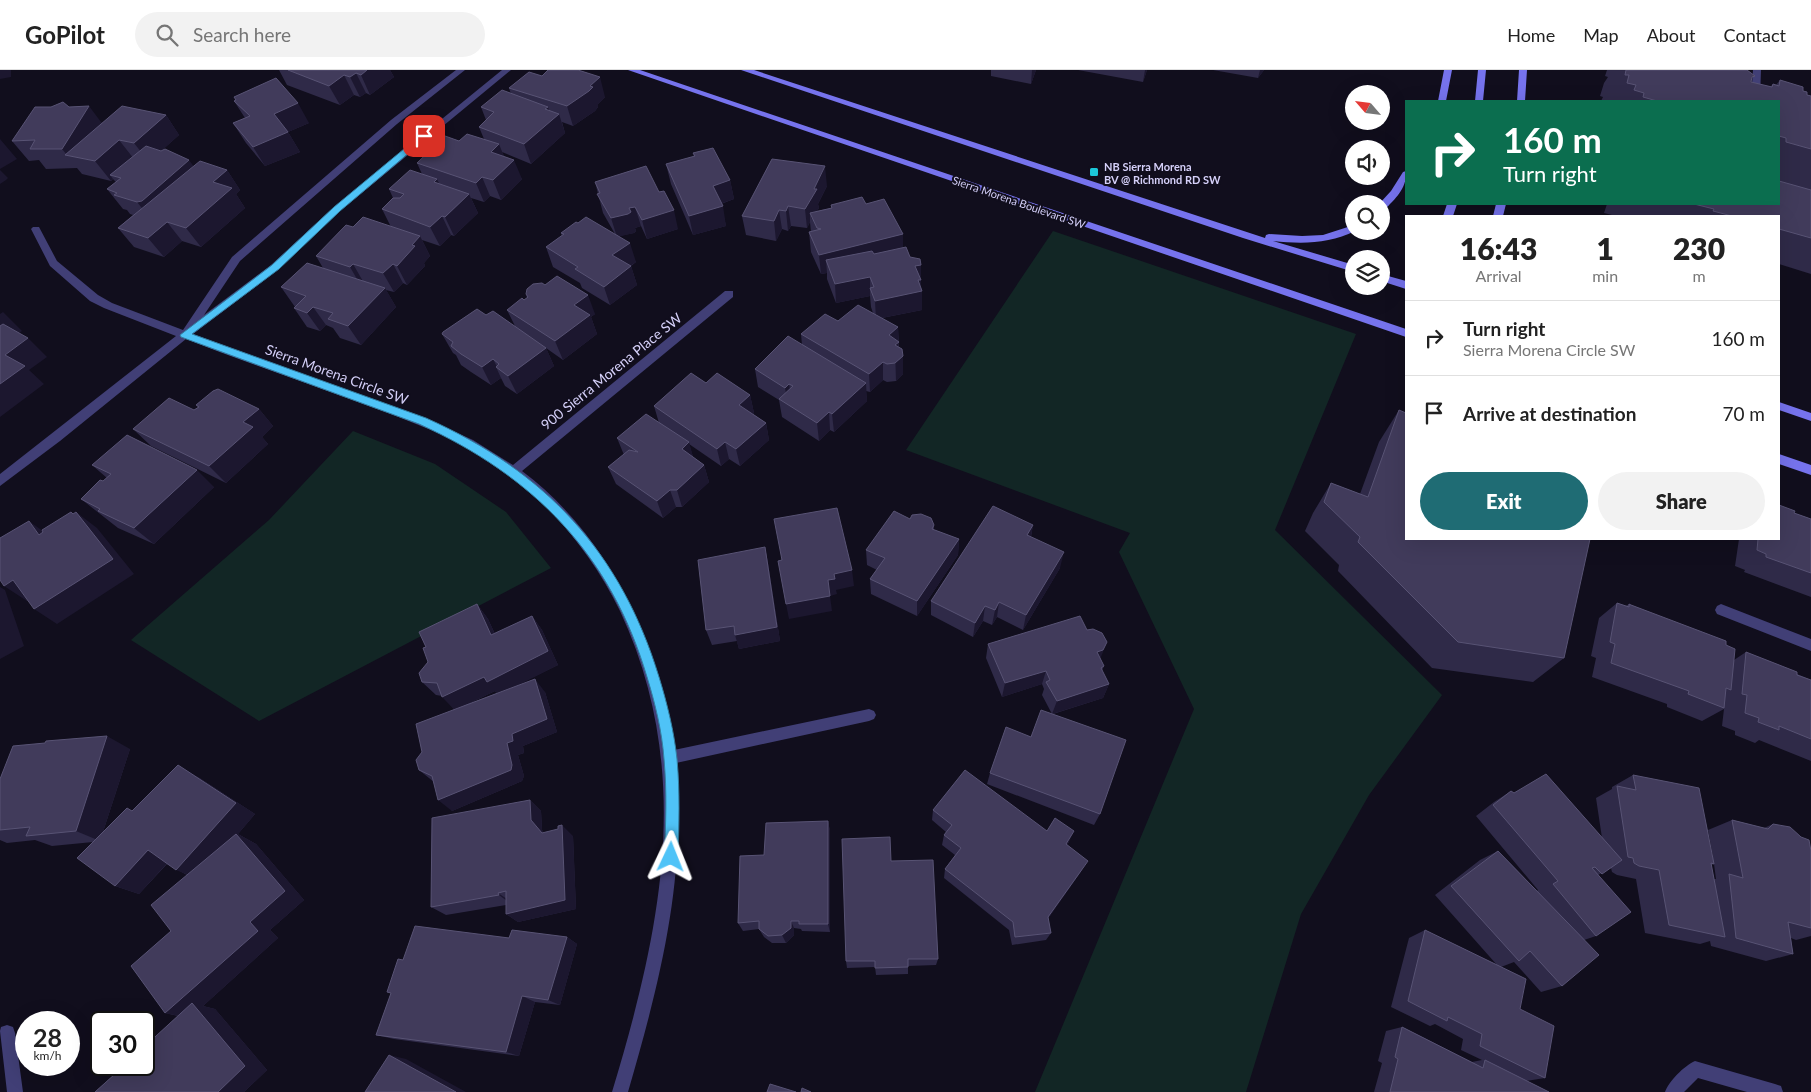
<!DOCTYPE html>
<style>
:root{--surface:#fff;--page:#f2f2f2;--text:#222;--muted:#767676;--line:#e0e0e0;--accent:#1f6c74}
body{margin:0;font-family:Lato,sans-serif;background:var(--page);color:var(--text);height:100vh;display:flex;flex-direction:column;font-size:19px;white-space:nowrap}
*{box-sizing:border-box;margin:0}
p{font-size:16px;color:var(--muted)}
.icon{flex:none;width:28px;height:28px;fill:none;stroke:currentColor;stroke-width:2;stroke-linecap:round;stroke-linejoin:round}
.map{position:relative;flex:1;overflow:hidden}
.panel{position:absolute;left:1405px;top:145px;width:375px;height:325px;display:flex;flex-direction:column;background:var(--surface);border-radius:0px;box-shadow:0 5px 20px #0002}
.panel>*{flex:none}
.banner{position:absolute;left:1405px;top:30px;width:375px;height:105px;border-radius:0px;box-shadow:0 5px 20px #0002;background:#0b6e4f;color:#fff;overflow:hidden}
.needle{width:32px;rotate:298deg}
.tools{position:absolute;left:1345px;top:15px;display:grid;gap:10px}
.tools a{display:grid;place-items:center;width:45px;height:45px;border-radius:50%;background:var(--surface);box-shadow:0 5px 20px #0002;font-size:25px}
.speed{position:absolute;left:15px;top:941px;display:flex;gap:10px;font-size:25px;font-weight:700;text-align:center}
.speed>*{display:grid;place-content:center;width:65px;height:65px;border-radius:50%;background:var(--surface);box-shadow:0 5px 20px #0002;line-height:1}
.speed small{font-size:12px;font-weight:400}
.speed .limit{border:2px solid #111;border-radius:8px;background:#fff;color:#111}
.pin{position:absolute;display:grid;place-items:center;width:42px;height:42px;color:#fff;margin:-21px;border-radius:10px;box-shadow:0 2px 8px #0006}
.me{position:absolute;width:55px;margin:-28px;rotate:2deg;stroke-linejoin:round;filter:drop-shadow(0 0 4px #0008)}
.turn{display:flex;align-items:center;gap:18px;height:105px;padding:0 15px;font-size:22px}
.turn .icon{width:65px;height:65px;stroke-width:2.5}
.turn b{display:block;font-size:35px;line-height:42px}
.eta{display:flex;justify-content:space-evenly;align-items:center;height:85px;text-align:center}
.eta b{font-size:30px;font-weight:800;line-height:35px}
.button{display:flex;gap:10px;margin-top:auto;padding:10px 15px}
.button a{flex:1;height:58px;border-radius:30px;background:var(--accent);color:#fff;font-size:20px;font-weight:800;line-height:58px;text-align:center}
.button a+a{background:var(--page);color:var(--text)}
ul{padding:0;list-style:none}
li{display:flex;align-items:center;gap:15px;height:75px;padding:0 15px;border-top:1px solid var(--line)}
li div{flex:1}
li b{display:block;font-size:19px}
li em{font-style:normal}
header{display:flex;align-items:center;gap:30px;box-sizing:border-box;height:70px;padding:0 25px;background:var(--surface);border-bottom:1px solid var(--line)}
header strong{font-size:24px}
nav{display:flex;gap:28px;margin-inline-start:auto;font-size:18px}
.search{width:350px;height:45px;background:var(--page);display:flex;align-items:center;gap:12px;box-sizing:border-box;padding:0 18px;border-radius:28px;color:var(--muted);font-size:19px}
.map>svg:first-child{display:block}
.green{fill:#122625}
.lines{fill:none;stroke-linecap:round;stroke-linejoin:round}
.lane{fill:#413f76;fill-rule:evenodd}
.street{fill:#413f76;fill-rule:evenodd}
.secondary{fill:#7673ed;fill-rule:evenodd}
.wall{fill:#2f2a48;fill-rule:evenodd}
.shaded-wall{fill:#1c172f}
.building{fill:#413b5b;stroke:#585374}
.route{fill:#4fc3f7;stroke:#337fa1}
.poi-dot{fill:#1cc6d9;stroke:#110e1d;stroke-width:2}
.labels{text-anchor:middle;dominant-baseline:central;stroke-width:4;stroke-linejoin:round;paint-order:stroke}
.far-poi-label{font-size:11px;font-weight:bold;fill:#d5d0f9;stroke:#110e1d;text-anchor:start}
.far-street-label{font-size:11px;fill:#d5d0f9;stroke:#110e1d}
.street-label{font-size:14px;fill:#d5d0f9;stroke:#110e1d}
</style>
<header>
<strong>GoPilot</strong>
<div class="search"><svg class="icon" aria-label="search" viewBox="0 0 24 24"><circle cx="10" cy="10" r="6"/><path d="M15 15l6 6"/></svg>Search here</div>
<nav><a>Home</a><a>Map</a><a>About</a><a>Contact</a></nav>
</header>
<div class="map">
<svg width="1811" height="1022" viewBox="0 0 1811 1022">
<rect width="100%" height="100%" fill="#110e1d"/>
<path class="green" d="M1053 161 1356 264 1275 460 1442 625 1369 725 1301 844 1246 1022H1035L1194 639 1119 482 1130 463 906 380Z
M353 361 435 394 506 442 551 498 259 651 131 570 269 450Z"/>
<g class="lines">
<path class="lane" d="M1753 0H1761L1760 28 1763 31 1751 30Z"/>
<path class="street" d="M456 0H465L397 54 240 191 204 245 271 195 334 137 502 0H511L340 141 279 199 193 264 429 350 473 370 513 395 725 221H733V227L522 401C610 467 658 574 674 680L869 639 874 641 876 645 874 649 869 651 676 693C678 708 678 723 678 738 680 835 655 929 628 1022H612C661 860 695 702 620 541 589 477 539 420 478 383 439 361 396 346 355 331 298 310 242 291 186 269L60 371 0 416V404L176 266 104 238 90 231 50 196 31 159 33 157H39L57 191 98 225 112 233 183 260 232 187 391 50Z
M1721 534 1811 569V581L1717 544 1715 540 1717 536Z
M7 955 13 957 15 963 23 1022H7L0 961 1 957Z
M1695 991 1775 1014 1781 1016 1783 1022H1747L1698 1008 1684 1022H1665C1669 1011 1684 996 1695 991Z"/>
<path class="secondary" d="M628 0H640L1406 259V267Z
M741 0H754L1265 168 1266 165 1269 164 1302 166 1323 165 1354 155V161H1355C1329 174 1302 174 1273 171L1354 195V202L1243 168Z
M1444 0H1452L1446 31H1438Z
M1478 0H1486L1483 31H1475Z
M1519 0H1527L1525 31H1517Z
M1406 101C1407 118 1396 128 1384 140L1381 141V134H1379L1391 121 1403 102Z
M1447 134H1457L1453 146H1443Z
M1496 134H1506L1503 146H1493Z
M1381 204 1406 211V219L1381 211Z
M1779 332 1811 343V351L1779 340Z
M1779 384 1811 395V405L1779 394Z"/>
</g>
<path class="wall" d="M279 0H390L394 7 370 25 366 23 360 27 354 25 340 35 287 15Z
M991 0H1036L1031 14 991 6Z
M1078 0H1147L1143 12Z
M1213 0H1264L1258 8Z
M1607 0H1747L1751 12 1770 17 1773 14 1776 15 1780 10 1803 21 1807 25 1811 26V204L1779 194V146H1616L1604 143 1607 134H1779V31H1601L1603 27 1600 26 1604 13 1608 7 1605 6Z
M509 18 605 27 598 34V37L595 41 573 56 562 52 565 63 531 94 502 82 504 86 522 109 501 130 490 126 484 132 471 128 478 143 454 166 451 165 440 176 422 170 430 186 424 193 425 196 407 215 403 213 394 222 386 220 396 237 361 275 340 268 333 258 326 255 320 261 307 257 294 238 295 237 281 217 323 198 316 186 353 157H391L382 139 393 128 389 119 422 104 417 93 459 71 484 69 479 57 486 50 481 37 511 24Z
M234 27 309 53 288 62 300 82 265 96 246 73 233 53 245 48 234 31 236 30Z
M69 37 102 53 166 45 179 65 161 81 193 96 227 100 240 120 236 124 245 138 201 177 182 171 164 187 134 177 118 158 133 145 130 144 127 140 123 139 107 119 116 112 113 109 111 111 82 104 77 98 46 99 39 90 29 91 12 71Z
M693 83 730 110 734 129 721 134 726 156 693 165 671 114 666 94 694 87Z
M595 112 678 159 647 169 641 156 635 158 636 161 634 163 619 166 636 192 631 196 637 215 610 235 582 218 580 213 553 197 546 177 562 166 561 163 578 153 615 164 603 143Z
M827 116 818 134 819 138 817 141 831 138V135L866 134 903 164V178L910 187 921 195V217L922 221V240L882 248 898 257 899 277 903 304 896 311 887 312 883 310 870 322 866 321 867 331 834 362 830 360 819 371 782 347 779 330 758 317 755 299 802 275 801 264 838 251 873 243 871 237 870 226 836 233 827 209V203L821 204 811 182 809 162H811L810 152 807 158 791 156 788 161 782 159 776 171 746 165 742 146Z
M526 224 595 244 591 247 597 264 563 290 546 278 554 296 517 324 505 316 501 308 491 315 471 302 461 295 456 285 453 283 442 264 486 245 515 256 507 240 527 228Z
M706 313 750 325 754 343 753 344 766 353 769 370 740 396 729 389 721 396 689 374 693 387 704 395 709 412 682 437H676L663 448 616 414 608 397 624 385 617 368 659 353 654 336Z
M196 335 259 339 273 356 262 367 268 374 226 413 151 376 133 359 194 340 198 337Z
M1399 340 1564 588 1533 612 1432 598 1338 501 1339 495 1305 461 1313 443 1331 413 1360 424 1379 372Z
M92 395 214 417 154 474 118 458 81 429 107 408Z
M1794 443 1811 449V527L1744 502 1745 500 1735 496 1739 469H1779Z
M910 449 934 455V460L959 469 958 485 917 546 871 524 870 509 877 500 867 495 866 480Z
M1033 455 1031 467 1060 498 1023 560 997 547 992 555 983 551 973 567 931 545V531Z
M765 477 768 493 780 571 739 579 737 571 712 575 706 560Z
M1617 533 1626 536 1629 534 1726 575 1734 590 1746 582 1811 610V691L1759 670 1755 673 1735 665V661L1722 656 1724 639 1702 651 1667 637V634L1592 607 1596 588 1591 586 1599 548Z
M477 534 488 549 495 564 532 546 542 560 558 595 517 615 545 622 557 662 523 676 524 683 518 685 524 706 522 711 452 741 434 712 419 700 454 639 442 626 436 625 422 612 428 592 426 577ZM495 621 497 623 466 635Z
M988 574 1100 588 1104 596 1102 601 1109 614 1103 628 1053 644 1100 744 1094 755 987 714 990 703 1031 667 1052 644 1042 625 1044 619 1042 614 1002 627 986 588Z
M130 679 103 762 133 741 198 707 255 744 238 764 256 774 304 830 270 860 278 868 203 936 215 939 267 1000 244 1022H95L178 946 165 943 171 861 187 805 167 794 139 824 115 816 93 772 52 776 35 770 7 773 0 770V709Z
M1633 705 1713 787 1708 760 1732 750 1764 758 1773 754 1811 781V866L1796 870 1791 868 1793 884 1766 891 1711 876 1710 871 1700 874 1645 863 1636 809 1617 805 1612 802 1611 798 1598 805 1596 866 1584 870 1562 916 1541 922 1514 892 1501 897 1520 939 1545 1008 1526 1011 1549 1022H1374L1382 993 1378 991 1386 961 1402 957 1472 992 1482 990 1461 980 1463 969 1435 954 1430 956 1391 937 1409 868 1425 860 1497 895 1435 825 1480 790 1498 781 1537 821 1538 820 1476 746 1494 732 1511 721 1514 723 1602 768 1596 728 1612 719V717ZM1714 794 1716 809H1714L1711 795Z
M530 730 541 741 542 760 544 763 573 766 576 839 518 852 506 844V835L446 845 431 837Z
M933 740 1047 761 1069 772 1067 775 1082 800 1048 848 1051 863 1046 870 1012 875 1009 860 944 808 945 799 955 785 942 775 944 765 946 762 932 750Z
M828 751 830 761V862L802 861 801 859 794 858V865L786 873H772L764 867 759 859 743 861 738 853 764 785Z
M891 791 938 889 936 895 908 896V904L876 905 875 897 847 898 846 891Z
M567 867 577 874 560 935 535 932 519 986 394 969 376 965 391 923 387 922 403 890 509 868Z"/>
<path class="shaded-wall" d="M0 0H11V7L0 9Z
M367 0H390L394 7 370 25 361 5Z
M1032 0H1036L1031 14Z
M1145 0H1147L1143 12Z
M1260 0H1264L1258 8Z
M356 3 366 23 360 27 350 7Z
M344 5 354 25 340 35 329 16Z
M600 7 605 27 598 34V37L595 41 573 56 567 36Z
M298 33 309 53 288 62 300 82 265 96 253 77 274 44Z
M89 36 104 56 67 85 62 79Z
M548 37 552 50 559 44 565 63 531 94 524 74 545 39Z
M166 45 179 65 149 92 134 73Z
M0 69 17 89 0 99Z
M119 70 134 89 110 105 113 109 111 111 95 91Z
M499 74 507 94 491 82Z
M189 90 203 109 153 152 137 132Z
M514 90 522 109 501 130 493 110Z
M825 96 827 116 818 134 819 138 812 149 810 143V152L807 158 805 139Z
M0 100 8 108 6 110 0 114Z
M227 100 240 120 236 124 245 138 201 177 186 158 213 112Z
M482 107 490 126 484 132 476 113Z
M437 109 446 128 434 112Z
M730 110 734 129 717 135 713 116Z
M469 124 478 143 454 166 445 147Z
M723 136 726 156 693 165 689 146Z
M788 136 791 156 788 161 786 141Z
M635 137 641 156 635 158 636 161 634 163 617 167 611 148 629 138Z
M674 140 678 159 647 169 642 150Z
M779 140 782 159 776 171 774 151Z
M442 146 451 165 440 176 430 157Z
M167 152 182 171 164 187 148 168Z
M903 164V183L826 190 827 203 821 204 819 185Z
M420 166 430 186 424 193 425 196 407 215 397 196 412 175Z
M630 173 636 192 618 204 612 185Z
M353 194 364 213 361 216 350 197Z
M393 194 403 213 394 222 383 203Z
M921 195V221H922V240L876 249 875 231 915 196Z
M631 196 637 215 610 235 604 217Z
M870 207V226L836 233 835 214Z
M385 218 396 237 361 275 348 256Z
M588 225 595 244 591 247 597 264 563 290 555 271 574 235Z
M313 237 326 255 320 261 307 243Z
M3 242 22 261 0 276V244Z
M898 257 899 290 903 286V304L896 311 895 279 889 265Z
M28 268 47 287 29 300 44 314 0 347V314L5 285Z
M546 278 554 296 517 324 508 306Z
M493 289 498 299 496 297 501 308 491 315 482 297Z
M883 292V310L870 322 869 304Z
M866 313 867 331 834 362 832 344Z
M789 314 792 332 788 335 785 318Z
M750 325 754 343 743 353 739 335Z
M259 339 273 356 262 367 268 374 226 413 209 396 243 352Z
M829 342 830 360 819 371 817 353Z
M766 353 769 370 740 396 736 379Z
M689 372 694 390 682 379Z
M725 372 729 389 721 396 717 379Z
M704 395 709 412 682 437 677 420Z
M197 400 214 417 154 474 134 458Z
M670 420 676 437 663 448 657 431Z
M71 442 85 454 76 442 97 458 134 504 57 554 34 539 73 444Z
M29 451 51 467 39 465Z
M1033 455 1030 471 1027 465Z
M959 469 958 485 917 546V531Z
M765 477 768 493 780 571 739 579 735 565Z
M1064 482 1060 498 1023 560 1026 545Z
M852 500 854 516 836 520 837 524 830 526 828 510 834 504Z
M13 510 36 526 27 531 4 516Z
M0 517 5 520 24 576 0 589Z
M830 526 832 541 789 549 786 534Z
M999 532 997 547 992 555 995 540Z
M477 534 488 549 502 580 491 565Z
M985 536 983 551 973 567 975 553Z
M532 546 542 560 558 595 499 625 495 621 455 640 442 627Z
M1107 572 1101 587 1097 594V582Z
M1046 601 1042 614 1002 627 1005 613Z
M535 609 545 622 557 662 523 676 524 683 518 685 524 706 522 711 452 741 438 730 507 673Z
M1109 614 1103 628 1052 644 1057 631Z
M107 666 130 679 100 771 76 761Z
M178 695 198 707 255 744 238 764 256 774 304 830 270 860 278 868 203 936 215 939 267 1000 244 1022H218L189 948 165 943 198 809 176 800Z
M530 730 541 741 542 760 552 773 542 763 531 750Z
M828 751 830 761V862L828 854Z
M562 755 573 766 576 839 518 852 506 844Z
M1074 761 1069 772 1061 784 1066 774Z
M148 780 170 790 139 824 115 816Z
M1088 791 1082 800 1044 855 1048 847Z
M498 823 510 831 511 834 499 825Z
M791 851 794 858V865L786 873 782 865Z
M567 867 577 874 560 935 548 930Z
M522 926 535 932 519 986 506 982Z
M389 985 406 989 466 1022H456Z"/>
<path class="building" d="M288 0H367L361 5 356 3 350 7 344 5 329 16Z
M548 0H578L600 7 590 16 593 17 589 21 567 36 509 18 529 2 542 6Z
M1626 0H1747L1755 6 1752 7 1751 12 1772 17 1773 14 1779 16 1780 10 1803 17V21L1807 22V25L1811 26V79L1786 72V68L1779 66V31H1657L1643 27 1644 23 1634 20 1636 15 1627 13 1629 5H1625Z
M276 8 298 33 274 44 288 62 253 77 233 53 250 46 234 31 236 30 234 27Z
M502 20 548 37 545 39 559 44 524 74 479 57 494 42 481 37Z
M63 32 69 37 89 36 62 79H30L35 70 12 71 35 37H51Z
M122 36 166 45 134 73 119 70 95 91 65 85Z
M467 64 499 74 491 82 514 90 493 110 482 107 476 113 417 93 445 66 459 71Z
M146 76 161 81 165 79 189 90 142 131 137 132 114 125 117 123 107 119 121 108 110 105Z
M713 78 730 110 713 116 723 136 689 146 666 94 695 86 693 83Z
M772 89 825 96 814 119H817L805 139 788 136 786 141 779 140 774 151 742 146Z
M200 91 227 100 213 112 232 118 186 158 167 152 148 168 118 158Z
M646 96 659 122 664 121 674 140 642 150 635 137 629 138 631 142 628 144 611 148 597 124 600 123 595 112Z
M410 100 437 109 434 112 469 124 445 147 442 146 430 157 382 139 393 128H400L404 124 389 119Z
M1779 111 1811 120V168L1779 159V146H1732L1713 141 1714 139 1694 134H1779Z
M862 127 866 134 884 129 903 164 819 185 809 162 821 159 817 158 810 143 832 138 831 135Z
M363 147 420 166 412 175 415 176 397 196 393 194 383 203 353 194 350 197 316 186 346 155 353 157Z
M586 147 630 173 612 185 631 196 604 217 575 199 578 197 546 177 564 164 561 163 576 152 578 153Z
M906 177 910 187 920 189 921 195 915 196 921 210H918L922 221 875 231 870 218 874 217 870 207 835 214 826 190 872 181 874 184Z
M307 193 385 218 348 256 328 249 333 243 313 237 307 243 294 238 306 226 281 217Z
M557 206 588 225 574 235 590 245 555 271 507 240 522 228 524 230 528 227 526 224 527 219 533 214 542 213 545 215Z
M858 235 898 257 889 265 899 272 895 275 902 279 903 286 895 293 887 294 883 292 869 304 801 264 825 244 838 251Z
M477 239 486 245 493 241 546 278 508 306 496 297 499 294 493 289 482 297 461 284 451 276 453 272 442 264 443 262Z
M3 254 28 268 5 285 25 296 0 314V256Z
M788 266 866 313 832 344 829 342 817 353 779 329 793 316 789 314 785 318 755 299Z
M691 303 706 313 717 303 750 325 739 335 766 353 736 379 725 372 717 379 654 336Z
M218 319 259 339 243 352 253 357 209 396 133 359 169 328 194 340 199 337 196 335 213 321Z
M1399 340 1406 343V469H1590L1564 588 1458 572 1358 472 1360 467 1324 432 1331 413 1368 427Z
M646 344 689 372 682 379 704 395 677 420H670L657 431 608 397 629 380 638 382 617 368Z
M127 365 197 400 134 458 98 441 100 439 81 429 100 410 103 411 111 404 92 395Z
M1779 435 1795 441 1794 443 1811 449V503L1766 487V484L1757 480 1758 469H1779Z
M993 436 1033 455 1027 465 1064 482 1026 545 999 532 995 540 985 536 975 553 931 531Z
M837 438 852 500 834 504 835 509 828 510 830 526 786 534 778 491 782 490 774 449Z
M894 441 910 449 912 445 921 444 931 448 934 455 932 459 959 469 917 531 870 509 885 488 866 480Z
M71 442 73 444 76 442 113 489 34 539 13 510 4 516 0 510V468L29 451 39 465 43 462 42 460Z
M765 477 777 557 735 565 734 556 706 560 698 490Z
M1617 533 1629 537V534L1631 535 1726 571V575L1735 579 1731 620 1726 618 1724 638 1688 624 1689 621 1611 593 1615 574 1610 572Z
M477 534 491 565 532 546 548 581 487 612 484 607 442 627 437 613 422 612 419 603 428 592 423 578 426 577 419 562Z
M1080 546 1087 560 1093 559 1102 563 1107 572 1103 580 1097 582 1104 596 1101 598 1109 614 1057 631 1046 612 1050 610 1046 601 1005 613 988 574Z
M1746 582 1797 602V605L1811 610V669L1779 656V660L1758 652 1759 648 1745 643 1747 625 1742 624Z
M535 609 547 649 512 664 513 671 507 673 512 695 511 700 438 730 432 706 419 700 416 690 422 682 416 654Z
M1041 640 1126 670 1100 744 990 703 1006 657 1031 667Z
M107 666 76 761 26 766 30 757 0 760V709L13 676 45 673 46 671Z
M178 695 236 733 176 800 148 780 115 816 77 788 127 738 132 741Z
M965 700 1047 761 1055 748 1074 761 1066 774 1088 791 1048 847 1051 863 1015 867 1013 852 945 799 961 778 944 765 952 755 933 740Z
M1546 704 1622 790 1602 804 1595 797 1592 798 1631 842 1596 866 1553 814 1558 811 1493 735 1511 721 1514 723Z
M1633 705 1699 718 1714 794 1711 793 1725 867 1669 855 1659 800 1639 796 1634 793 1633 788 1628 787 1617 716 1636 720Z
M530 730 531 750 542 763 558 759V756L562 755 565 830 506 844V821L498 823 499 825 431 837 432 748Z
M1732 750 1768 759 1773 754 1790 757 1801 767 1809 770 1811 781V858L1788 852 1793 884 1736 868 1729 804 1743 808Z
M828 751V854H799V851H791V858L782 865 768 866 759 859V851L738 853 740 786 764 785 766 753Z
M236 764 285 821 250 852 258 861 165 943 131 896 171 861 151 835Z
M890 767 891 791 933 790 938 889H908V897L875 898V891H846L842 769Z
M1498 781 1599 885 1562 916 1530 881 1519 891 1451 816Z
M415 856 509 868 512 860 567 867 548 930 522 926 506 982 376 965 391 923 387 922 398 889 403 890Z
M1425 860 1526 909 1520 939 1554 956 1545 1008 1480 976 1482 964 1448 947 1447 951 1408 931Z
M192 933 245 996 218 1022H95L125 995H144V977Z
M1402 957 1483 998 1485 990 1549 1022H1390L1398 989 1395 987Z
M389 985 456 1022H365Z
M770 1014 796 1022H767Z
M802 1018 811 1022H801Z"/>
<path class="route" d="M422 64 429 66 340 141 279 199 192 264 426 348C545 401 621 482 659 607 667 633 674 661 677 689 680 722 679 754 678 787L676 792 671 794 666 792 664 787C666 754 667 722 664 689 662 661 655 633 647 607 611 485 534 406 419 354L181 267 180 265 272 195 334 137Z"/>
<rect class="poi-dot" x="1089" y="97" width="10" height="10" rx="2.5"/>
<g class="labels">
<g class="far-poi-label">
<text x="1104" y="96">NB Sierra Morena<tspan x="1104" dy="13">BV @ Richmond RD SW</tspan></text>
</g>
<g class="far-street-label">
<text transform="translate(1019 132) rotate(19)">Sierra Morena Boulevard SW</text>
</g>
<g class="street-label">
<text transform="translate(611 301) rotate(-39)">900 Sierra Morena Place SW</text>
<text transform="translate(337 304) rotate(20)">Sierra Morena Circle SW</text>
</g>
</g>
</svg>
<div class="tools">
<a><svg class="needle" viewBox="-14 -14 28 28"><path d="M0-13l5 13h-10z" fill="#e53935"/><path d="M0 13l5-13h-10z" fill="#767676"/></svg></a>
<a><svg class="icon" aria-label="sound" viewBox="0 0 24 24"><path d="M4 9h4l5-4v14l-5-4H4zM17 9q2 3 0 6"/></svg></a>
<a><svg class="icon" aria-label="search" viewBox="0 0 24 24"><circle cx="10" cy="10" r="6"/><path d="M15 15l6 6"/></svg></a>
<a><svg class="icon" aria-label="layers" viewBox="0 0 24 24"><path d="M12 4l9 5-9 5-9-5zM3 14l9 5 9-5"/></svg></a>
</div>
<div class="speed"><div>28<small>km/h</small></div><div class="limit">30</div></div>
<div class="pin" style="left:424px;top:66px;background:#d93025"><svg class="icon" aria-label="arrive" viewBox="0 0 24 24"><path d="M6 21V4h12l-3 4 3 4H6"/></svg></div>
<svg class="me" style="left:671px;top:787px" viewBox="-20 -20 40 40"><path d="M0-17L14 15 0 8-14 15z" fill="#4fc3f7" stroke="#fff" stroke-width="4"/></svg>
<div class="banner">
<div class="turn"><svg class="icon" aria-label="right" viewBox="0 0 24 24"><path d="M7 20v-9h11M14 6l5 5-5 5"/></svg><div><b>160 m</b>Turn right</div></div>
</div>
<section class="panel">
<div class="eta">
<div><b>16:43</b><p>Arrival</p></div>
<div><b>1</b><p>min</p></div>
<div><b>230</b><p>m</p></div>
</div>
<ul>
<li><svg class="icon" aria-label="right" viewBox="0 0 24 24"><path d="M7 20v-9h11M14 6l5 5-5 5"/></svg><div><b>Turn right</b><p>Sierra Morena Circle SW</p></div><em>160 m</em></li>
<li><svg class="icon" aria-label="arrive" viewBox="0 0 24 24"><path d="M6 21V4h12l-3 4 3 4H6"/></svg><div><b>Arrive at destination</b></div><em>70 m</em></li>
</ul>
<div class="button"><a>Exit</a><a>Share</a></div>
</section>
</div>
